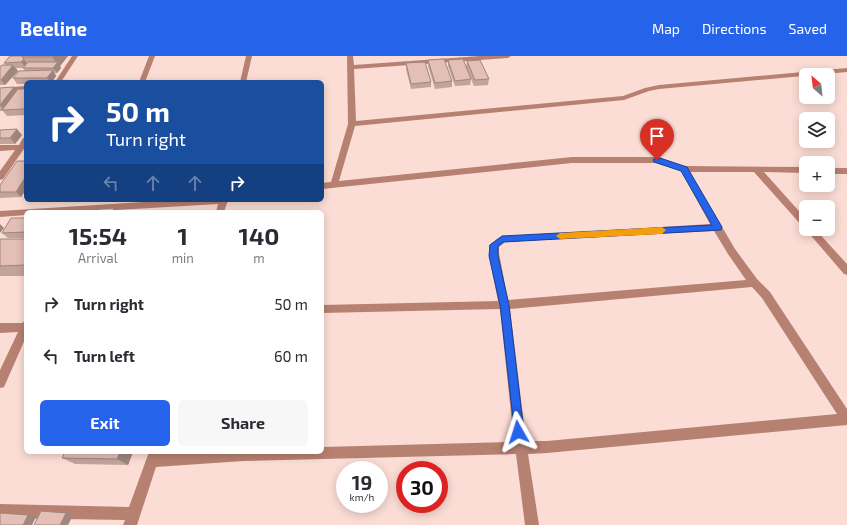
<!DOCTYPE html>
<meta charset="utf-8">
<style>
:root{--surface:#fff;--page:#f7f7f7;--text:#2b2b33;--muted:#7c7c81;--accent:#2563eb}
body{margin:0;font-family:"Exo 2",sans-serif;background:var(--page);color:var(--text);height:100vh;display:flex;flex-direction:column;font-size:15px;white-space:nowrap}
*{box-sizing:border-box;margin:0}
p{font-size:13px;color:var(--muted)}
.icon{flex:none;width:22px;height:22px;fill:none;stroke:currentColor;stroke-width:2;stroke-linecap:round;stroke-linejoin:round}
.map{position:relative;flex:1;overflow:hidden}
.panel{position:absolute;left:24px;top:154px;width:300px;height:244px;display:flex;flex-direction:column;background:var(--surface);border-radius:6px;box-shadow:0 2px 10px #0003}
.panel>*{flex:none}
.top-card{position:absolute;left:24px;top:24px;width:300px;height:122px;border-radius:6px;box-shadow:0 2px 10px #0003;background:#1a4fa0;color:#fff;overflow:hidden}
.needle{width:26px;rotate:332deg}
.tools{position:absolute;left:799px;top:12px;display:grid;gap:8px}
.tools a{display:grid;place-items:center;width:36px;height:36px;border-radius:6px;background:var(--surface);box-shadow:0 2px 10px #0003;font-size:20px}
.speed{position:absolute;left:336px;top:405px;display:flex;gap:8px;font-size:20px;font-weight:700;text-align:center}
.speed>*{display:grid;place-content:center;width:52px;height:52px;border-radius:50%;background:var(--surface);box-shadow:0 2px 10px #0003;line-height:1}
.speed small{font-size:10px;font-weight:400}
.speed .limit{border:6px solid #d22;background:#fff;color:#111}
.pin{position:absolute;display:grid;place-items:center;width:34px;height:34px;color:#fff;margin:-41px -17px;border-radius:50% 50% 50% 0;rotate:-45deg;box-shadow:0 0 4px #0007}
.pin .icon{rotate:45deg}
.me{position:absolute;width:44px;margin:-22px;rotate:354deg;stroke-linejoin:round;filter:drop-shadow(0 0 3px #0008)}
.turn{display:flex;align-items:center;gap:14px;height:84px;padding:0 16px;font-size:18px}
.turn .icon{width:52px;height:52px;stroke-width:2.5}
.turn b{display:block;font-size:28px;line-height:34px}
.lanes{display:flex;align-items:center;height:38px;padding:0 16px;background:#0003;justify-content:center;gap:20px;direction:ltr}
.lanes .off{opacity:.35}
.eta{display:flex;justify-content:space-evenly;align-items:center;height:68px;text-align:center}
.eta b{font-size:24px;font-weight:700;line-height:28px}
.cta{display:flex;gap:8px;margin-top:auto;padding:8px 16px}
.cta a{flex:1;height:46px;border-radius:6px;background:var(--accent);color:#fff;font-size:16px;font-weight:700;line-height:46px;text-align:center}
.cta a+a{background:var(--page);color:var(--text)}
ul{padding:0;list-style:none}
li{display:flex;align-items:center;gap:12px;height:52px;padding:0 16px}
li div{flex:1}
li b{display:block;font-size:15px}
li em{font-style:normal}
header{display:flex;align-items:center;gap:24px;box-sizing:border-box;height:56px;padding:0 20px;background:var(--accent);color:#fff}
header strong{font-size:19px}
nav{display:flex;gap:22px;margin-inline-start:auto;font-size:14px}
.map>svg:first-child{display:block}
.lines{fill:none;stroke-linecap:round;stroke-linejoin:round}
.minor{fill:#b78171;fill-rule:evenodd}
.wall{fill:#c3a49c}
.shaded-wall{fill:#9f867f}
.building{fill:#e3bfb5;stroke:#9f867f}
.route{fill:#2563eb;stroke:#184099}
.slow{fill:#f59e0b}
</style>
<header>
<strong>Beeline</strong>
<nav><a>Map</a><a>Directions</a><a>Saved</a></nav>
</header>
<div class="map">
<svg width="847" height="469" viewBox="0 0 847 469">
<rect width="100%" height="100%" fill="#fbddd5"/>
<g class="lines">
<path class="minor" d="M72 0H78L61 26H55Z
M149 0H155L145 26H139Z
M246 0H252L246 26H240Z
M347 0H353L354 9 480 0H511L508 2 354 13 356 65 623 40 645 32 659 29 847 12V16L659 33 649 35 624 44 355 70 339 125 572 101H657L684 110 806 111V117L764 116 806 163V173H815L847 208V219L844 218 807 175 805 173 806 172 803 171 754 116H690L735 193 757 223 770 236 847 353V369L547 397 528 398 539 469H525L516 398 243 405 156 411 137 469H123L125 464 0 462V448L129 451 149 396H161L160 398 194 396H322V391L514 386 500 253 322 257V249L498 245 490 205 489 189 500 181 710 168 681 115 656 107H572L322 133V127L331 126 348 68ZM714 175 728 198 746 224 508 244 499 197V191L505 186ZM752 231 762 242 837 358 547 385H526L510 253Z
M26 30V34L0 36V32Z
M23 82H26V90L3 123 0 124V115L15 94 0 95V89H19Z
M828 112H847V118H828Z
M176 144H230L227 147 224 156H216L218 148 83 156H26V159L0 161V155Z
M26 264V281L4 331 0 332V314L18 276 0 277V267H22Z"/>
</g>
<path class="wall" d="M10 0H68L60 10 61 12 57 17H55L56 20 52 26H26V28H17L13 22 25 15 23 12H16L18 15 5 29H0V9L1 10 6 9 4 7Z
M428 4 452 25V31L435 33 428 10Z
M448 4 471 23 470 29 455 30 448 10Z
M467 5 489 23 488 29 474 30 466 11Z
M406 7 431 26V31L411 33 406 13Z
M0 32 17 35 26 33V59L7 60 3 55H0Z
M0 74 22 79 15 88H0Z
M26 105V134L21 141 0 142V129Z
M26 162V182H8L2 177Z
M0 183H26V220H0Z
M65 396H133L128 409 75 408 62 402Z"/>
<path class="shaded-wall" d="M53 0H68L60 10 61 12 57 17 53 12 57 7 52 1Z
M24 3 28 9 26 12 21 6Z
M13 9 18 15 5 29 1 24Z
M53 14 56 20 52 26H50L47 22Z
M14 31 18 37 4 54 0 49Z
M17 73 22 79 15 88 10 82Z
M26 120V133L21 141 16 136Z
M114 152 117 156H113Z
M0 168 4 172 0 177Z
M120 396H133L128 409 117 403Z
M66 457 73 459 68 469H60Z
M28 459 36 461 32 469H23Z"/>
<path class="building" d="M10 0H23L22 1 24 3 21 6 4 7Z
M23 0H53L52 1H22Z
M444 3 452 25 435 27 428 4Z
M463 3 471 23 455 25 448 4Z
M480 4 489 23 475 24 467 5Z
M28 6H58L53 12H23Z
M425 6 431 26 411 28 406 7Z
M2 9H13L1 24H0V11Z
M53 14 47 22H13L19 15Z
M14 31 0 49V32Z
M18 33H26V51L24 53 2 54Z
M17 73 10 82H0V74Z
M17 105H26V120L16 136H0V129Z
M114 152 113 156H98L100 153Z
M11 162H26V176L2 177Z
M0 183H26V209L0 210Z
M65 396H120L117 403 62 402Z
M41 455 66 457 60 469H34Z
M0 457 28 459 23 469H0Z"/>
<path class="route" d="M657 101 687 111 722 171 721 174 504 186 498 190V200L509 249 524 376 522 380 518 382 515 380 500 249 489 200 490 189 502 180 712 169 681 115 654 106 653 104Z"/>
<path class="slow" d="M662 171 666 174 662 178 560 183 556 180 560 177Z"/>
</svg>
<div class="tools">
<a><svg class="needle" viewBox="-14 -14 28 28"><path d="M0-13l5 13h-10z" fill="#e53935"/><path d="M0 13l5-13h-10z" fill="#7c7c81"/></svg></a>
<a><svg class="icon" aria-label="layers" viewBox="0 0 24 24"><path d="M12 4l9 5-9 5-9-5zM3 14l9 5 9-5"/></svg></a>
<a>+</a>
<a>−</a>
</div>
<div class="speed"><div>19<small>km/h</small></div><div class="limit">30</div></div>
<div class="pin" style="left:657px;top:104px;background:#d93025"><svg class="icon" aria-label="arrive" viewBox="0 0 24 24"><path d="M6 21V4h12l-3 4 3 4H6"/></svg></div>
<svg class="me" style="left:518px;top:376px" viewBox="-20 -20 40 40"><path d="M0-17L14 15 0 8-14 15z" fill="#2563eb" stroke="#fff" stroke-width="4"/></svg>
<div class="top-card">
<div class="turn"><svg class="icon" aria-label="right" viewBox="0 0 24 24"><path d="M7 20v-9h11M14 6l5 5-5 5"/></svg><div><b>50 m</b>Turn right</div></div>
<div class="lanes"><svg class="icon off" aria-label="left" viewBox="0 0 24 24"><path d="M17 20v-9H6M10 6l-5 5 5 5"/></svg><svg class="icon off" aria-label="ahead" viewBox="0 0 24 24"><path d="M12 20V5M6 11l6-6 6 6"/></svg><svg class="icon off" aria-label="ahead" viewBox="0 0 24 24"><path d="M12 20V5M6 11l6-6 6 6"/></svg><svg class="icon" aria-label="right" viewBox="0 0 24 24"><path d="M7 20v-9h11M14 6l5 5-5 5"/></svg></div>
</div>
<section class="panel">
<div class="eta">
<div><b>15:54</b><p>Arrival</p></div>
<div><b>1</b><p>min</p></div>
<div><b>140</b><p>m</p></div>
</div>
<ul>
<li><svg class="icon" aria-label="right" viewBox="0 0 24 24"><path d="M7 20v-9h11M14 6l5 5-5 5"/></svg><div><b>Turn right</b></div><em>50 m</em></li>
<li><svg class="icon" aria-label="left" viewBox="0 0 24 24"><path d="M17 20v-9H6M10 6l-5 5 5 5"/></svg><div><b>Turn left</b></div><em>60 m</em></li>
</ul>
<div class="cta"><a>Exit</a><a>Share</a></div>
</section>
</div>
